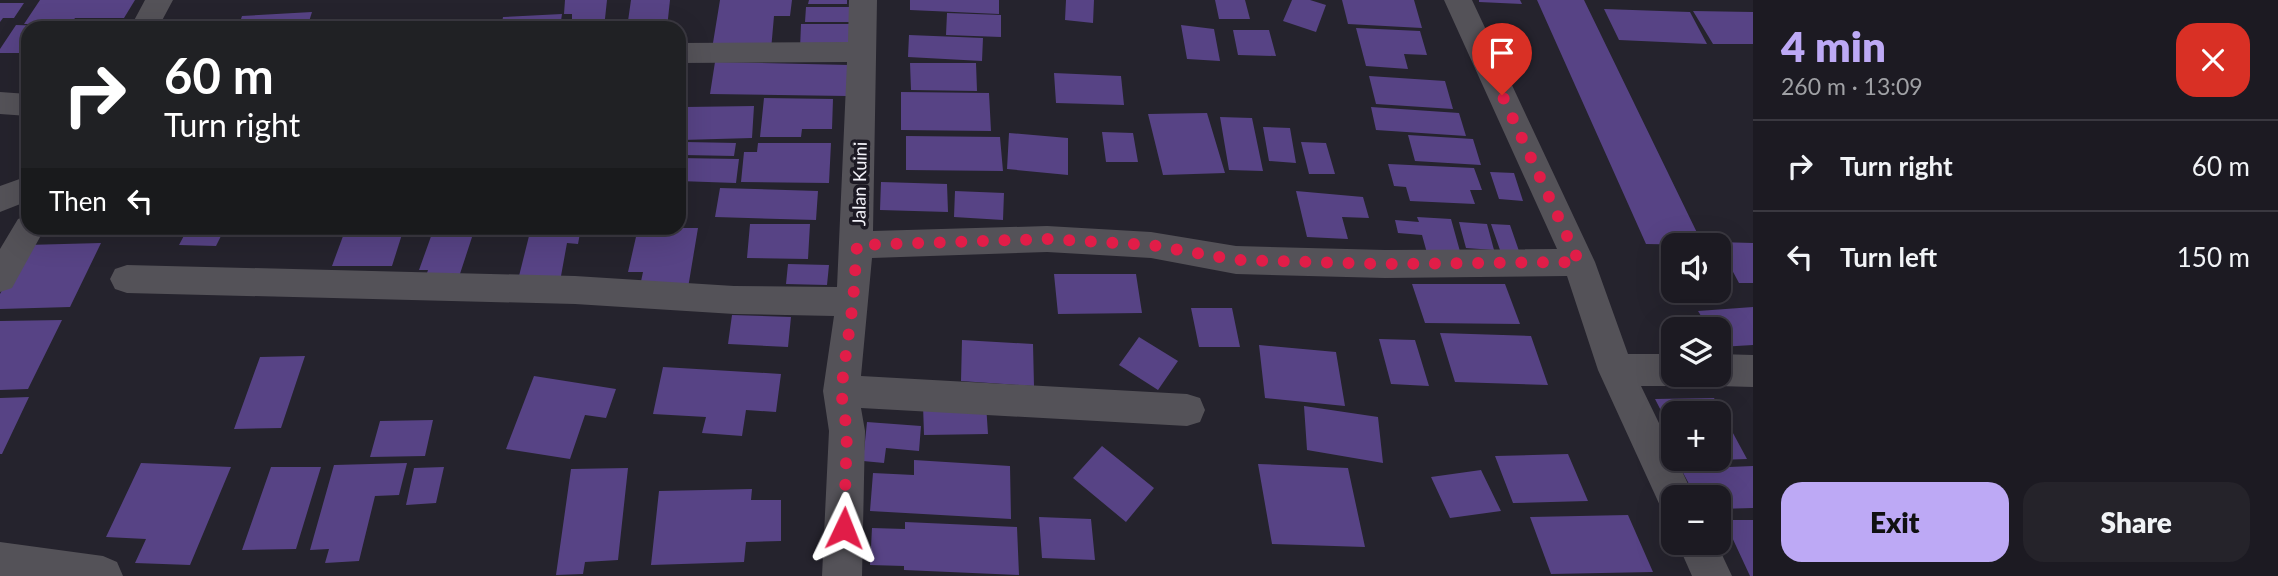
<!DOCTYPE html>
<meta charset="utf-8">
<style>
:root{--surface:#1c1a22;--page:#25232a;--text:#f1f3f6;--muted:#a0a1a5;--line:#3a3840;--accent:#bda9f5}
body{margin:0;font-family:Lato,sans-serif;background:var(--page);color:var(--text);height:100vh;display:flex;flex-direction:column;font-size:26px;white-space:nowrap}
*{box-sizing:border-box;margin:0}
p{font-size:23px;color:var(--muted)}
.icon{flex:none;width:38px;height:38px;fill:none;stroke:currentColor;stroke-width:2;stroke-linecap:round;stroke-linejoin:round}
.map{position:relative;flex:1;overflow:hidden}
.details{display:flex;flex-direction:column;background:var(--surface);width:525px}
.details>*{flex:none}
.top-card{position:absolute;left:21px;top:21px;width:665px;height:214px;border-radius:21px;box-shadow:0 7px 28px #0002,0 0 0 2px var(--line);background:#202124;color:#fff;overflow:hidden}
.tools{position:absolute;left:1661px;top:233px;display:grid;gap:14px}
.tools a{display:grid;place-items:center;width:70px;height:70px;border-radius:14px;background:var(--surface);box-shadow:0 7px 28px #0002,0 0 0 2px var(--line);font-size:35px}
.pin{position:absolute;display:grid;place-items:center;width:60px;height:60px;color:#fff;margin:-72px -30px;border-radius:50% 50% 50% 0;rotate:-45deg;box-shadow:0 0 7px #0007}
.pin .icon{rotate:45deg}
.me{position:absolute;width:77px;margin:-38px;rotate:2deg;stroke-linejoin:round;filter:drop-shadow(0 0 5px #0008)}
.turn{display:flex;align-items:center;gap:24px;height:147px;padding:0 28px;font-size:32px}
.turn .icon{width:91px;height:91px;stroke-width:2.5}
.turn b{display:block;font-size:49px;line-height:60px}
.then{display:flex;align-items:center;height:66px;padding:0 28px;background:#0003;gap:14px;font-size:26px}
.round{display:grid;place-items:center;flex:none;width:74px;height:74px;border-radius:21px;background:var(--page)}
.headline{display:flex;align-items:center;justify-content:space-between;height:119px;padding:0 28px}
h1{font-size:42px;font-weight:800;line-height:52px;color:var(--accent)}
.button{display:flex;gap:14px;margin-top:auto;padding:14px 28px}
.button a{flex:1;height:80px;border-radius:21px;background:var(--accent);color:#111;font-size:28px;font-weight:800;line-height:80px;text-align:center}
.button a+a{background:var(--page);color:var(--text)}
ul{padding:0;list-style:none}
li{display:flex;align-items:center;gap:21px;height:91px;padding:0 28px;border-top:2px solid var(--line)}
li div{flex:1}
li b{display:block;font-size:26px}
li em{font-style:normal}
main{display:flex;flex:1;min-height:0}
.map>svg:first-child{display:block}
.building{fill:#574385}
.lines{fill:none;stroke-linecap:round;stroke-linejoin:round}
.minor{fill:#545258;fill-rule:evenodd}
.route{stroke:#e11d48;stroke-width:12;stroke-dasharray:0 21.6}
.labels{text-anchor:middle;dominant-baseline:central;stroke-width:7;stroke-linejoin:round;paint-order:stroke}
.street-label{font-size:18px;fill:#f3f2f9;stroke:#1c1923}
</style>
<main>
<div class="map">
<svg width="1753" height="576" viewBox="0 0 1753 576">
<rect width="100%" height="100%" fill="#25232d"/>
<path class="building" d="M40 0H135L124 18H75L71 24H24Z
M565 0H607L604 28H581L582 20H572V14H564Z
M631 0H670L667 28H627Z
M720 0H792L790 16H774L771 50 712 49Z
M809 0H847V4H808Z
M910 0H999V14L910 10Z
M1066 0H1094L1093 23 1065 20Z
M1215 0H1245L1250 19H1219Z
M1292 0H1310L1326 5 1316 32 1283 21Z
M1342 0H1414L1422 28 1348 24Z
M1479 0H1520L1522 4 1479 2Z
M1537 0H1584L1703 245 1646 244Z
M0 3H24L14 18H3L0 22Z
M806 7H849V22H805Z
M1604 9 1690 12 1707 44 1619 40Z
M1693 11 1753 12V44H1713Z
M312 12 307 28H238L242 16Z
M947 13 1001 15V37L946 35Z
M562 14 560 28H501L503 17Z
M428 21 426 28H395L397 22Z
M491 23 490 28H455L456 25Z
M801 24H855L854 48 800 49Z
M16 25 46 26V28H28V53H0V49Z
M1181 25 1214 29 1220 61 1187 59Z
M1356 28 1420 31 1427 55 1404 54 1408 69 1366 66Z
M1233 30H1269L1276 56 1238 55Z
M909 35 983 38 982 61 908 57Z
M715 62 849 65 847 96 710 94Z
M910 63H976L977 91 911 90Z
M1054 73 1121 76 1124 105 1056 103Z
M1369 76 1445 81 1453 109 1376 104Z
M901 92 989 93 991 131 901 130Z
M764 98 833 99 832 129H802L801 137H760Z
M754 106 752 138 682 140 686 107Z
M1371 107 1459 113 1466 136 1376 130Z
M1207 113 1225 173 1163 175 1148 114Z
M1220 117 1252 118 1263 171 1229 170Z
M1263 127 1290 128 1296 163 1269 161Z
M1102 132 1133 133 1138 162H1106Z
M1009 133 1068 138V175L1007 169Z
M1408 135 1473 139 1481 165 1415 161Z
M906 136 1000 137 1003 171 906 170Z
M686 142 736 143 734 156 684 155Z
M1301 142 1326 143 1335 174H1309Z
M758 143H831L829 183 741 182 744 152H757Z
M679 158 739 159 736 183 679 181Z
M1388 164 1474 168 1482 190H1470L1475 204 1410 201 1406 187 1394 186Z
M1490 172 1514 173 1523 201 1499 199Z
M881 182 947 184 948 212 880 210Z
M720 188 818 191 816 220 715 217Z
M955 191 1004 193 1003 220 954 217Z
M1296 191 1363 197 1369 218 1342 217 1348 239 1307 237Z
M1417 217 1451 219 1461 255 1427 253 1422 235 1398 233 1395 220 1419 222Z
M1459 222 1487 224 1494 250 1466 248Z
M750 224H810L808 259 747 258Z
M1491 224 1510 225 1519 251 1500 250Z
M188 228H225L216 246 179 245Z
M346 228H404L392 266H332Z
M434 228H475L457 283 424 282 428 270H419Z
M531 228H581L578 244 567 243 561 276H519Z
M638 228H698L688 288 640 286 643 272H628Z
M1717 242 1753 243V283H1739Z
M101 243 70 307 0 309V294L26 245Z
M788 264 829 265 827 285 786 284Z
M1054 274H1136L1142 313 1058 314Z
M1412 284H1505L1520 324 1425 323Z
M1753 307V345L1720 347 1718 329H1709L1698 311Z
M1191 308H1232L1240 347H1199Z
M732 315 791 317 788 347 728 344Z
M62 320 28 389 0 390V321Z
M1440 333 1531 336 1548 385 1455 382Z
M1139 337 1178 361 1158 390 1119 365Z
M1379 339 1415 340 1429 386 1391 384Z
M962 340 1033 344 1034 386 961 381Z
M1259 345 1336 352 1345 406 1265 398Z
M305 356 281 428 234 429 260 357Z
M663 367 781 374 776 412 746 410 742 436 702 433 706 417 653 414Z
M534 376 616 389 606 418 585 415 570 459 506 449Z
M29 397 2 454H0V398Z
M1714 398 1747 459 1718 460V413H1673V434L1655 399Z
M986 404 988 434 924 435 923 405Z
M1304 406 1378 417 1383 463 1307 450Z
M433 420 425 456 370 457 380 421Z
M867 422 921 426 919 451 886 448 884 463 863 461Z
M1102 446 1154 488 1126 522 1073 478Z
M1568 454 1588 501 1513 503 1495 456Z
M914 460 1010 466 1011 519 870 511 873 473 914 475Z
M141 463 231 467 190 565 135 563 146 539 106 537Z
M407 463 399 495 375 496 359 561 325 563 329 549 310 550 334 465Z
M1258 464 1348 468 1365 547 1272 544Z
M1753 466V508L1718 509V497H1696L1681 469Z
M271 467H321L296 549 242 550Z
M444 467 436 503 406 505 414 468Z
M628 468 618 560 585 562 583 574 556 575 571 469Z
M1481 470 1501 511 1450 518 1431 477Z
M752 489 751 500H781V541L746 542 744 562 651 565 659 491Z
M1628 515 1653 572 1551 574 1530 517Z
M1039 517 1091 519 1095 560 1042 558Z
M1724 520H1753V576H1750Z
M905 522 1017 527 1019 575 904 570V566L870 565 872 528 905 529Z"/>
<g class="lines">
<path class="minor" d="M145 0H173L158 28H130Z
M849 0H877L873 231 1047 226 1151 232 1236 246 1385 250 1557 249 1444 0H1472L1595 262 1628 354H1673V374H1688L1685 381 1673 386H1641L1673 452V458H1676L1694 497H1673V514L1662 510 1598 370 1567 276 1385 278 1236 274 1151 258 1047 252 872 258 861 376 1187 394 1200 398 1205 410 1200 422 1187 426 861 408 865 431 862 576H822L829 431 823 391 834 316 734 314 575 304 127 293 115 289 110 279 115 269 127 265 575 276 734 286 837 287 847 62 679 63V43L848 42Z
M0 92 28 94V116L0 114Z
M28 176V201L0 212V186Z
M28 215V228H45L12 288 0 292V249L18 219Z
M1718 354 1753 355V387L1718 386 1706 381 1703 374H1718Z
M0 542 103 556 117 562 123 576H0Z
M1677 542H1716L1732 576H1692Z"/>
</g>
<g class="lines">
<path class="route" d="M844 528 847 431 841 391 853 302 857 245 1047 239 1151 245 1236 260 1384 264 1579 262 1502 95"/>
</g>
<g class="labels">
<g class="street-label">
<text transform="translate(859 184) rotate(-89)">Jalan Kuini</text>
</g>
</g>
</svg>
<div class="tools">
<a><svg class="icon" aria-label="sound" viewBox="0 0 24 24"><path d="M4 9h4l5-4v14l-5-4H4zM17 9q2 3 0 6"/></svg></a>
<a><svg class="icon" aria-label="layers" viewBox="0 0 24 24"><path d="M12 4l9 5-9 5-9-5zM3 14l9 5 9-5"/></svg></a>
<a>+</a>
<a>−</a>
</div>
<div class="pin" style="left:1502px;top:95px;background:#d93025"><svg class="icon" aria-label="arrive" viewBox="0 0 24 24"><path d="M6 21V4h12l-3 4 3 4H6"/></svg></div>
<svg class="me" style="left:844px;top:528px" viewBox="-20 -20 40 40"><path d="M0-17L14 15 0 8-14 15z" fill="#e11d48" stroke="#fff" stroke-width="4"/></svg>
<div class="top-card">
<div class="turn"><svg class="icon" aria-label="right" viewBox="0 0 24 24"><path d="M7 20v-9h11M14 6l5 5-5 5"/></svg><div><b>60 m</b>Turn right</div></div>
<div class="then">Then<svg class="icon" aria-label="left" viewBox="0 0 24 24"><path d="M17 20v-9H6M10 6l-5 5 5 5"/></svg></div>
</div>
</div>
<section class="details">
<div class="headline"><div><h1>4 min</h1><p>260 m · 13:09</p></div><a class="round" style="background:#d93025;color:#fff"><svg class="icon" aria-label="close" viewBox="0 0 24 24"><path d="M6 6l12 12M18 6L6 18"/></svg></a></div>
<ul>
<li><svg class="icon" aria-label="right" viewBox="0 0 24 24"><path d="M7 20v-9h11M14 6l5 5-5 5"/></svg><div><b>Turn right</b></div><em>60 m</em></li>
<li><svg class="icon" aria-label="left" viewBox="0 0 24 24"><path d="M17 20v-9H6M10 6l-5 5 5 5"/></svg><div><b>Turn left</b></div><em>150 m</em></li>
</ul>
<div class="button"><a>Exit</a><a>Share</a></div>
</section>
</main>
